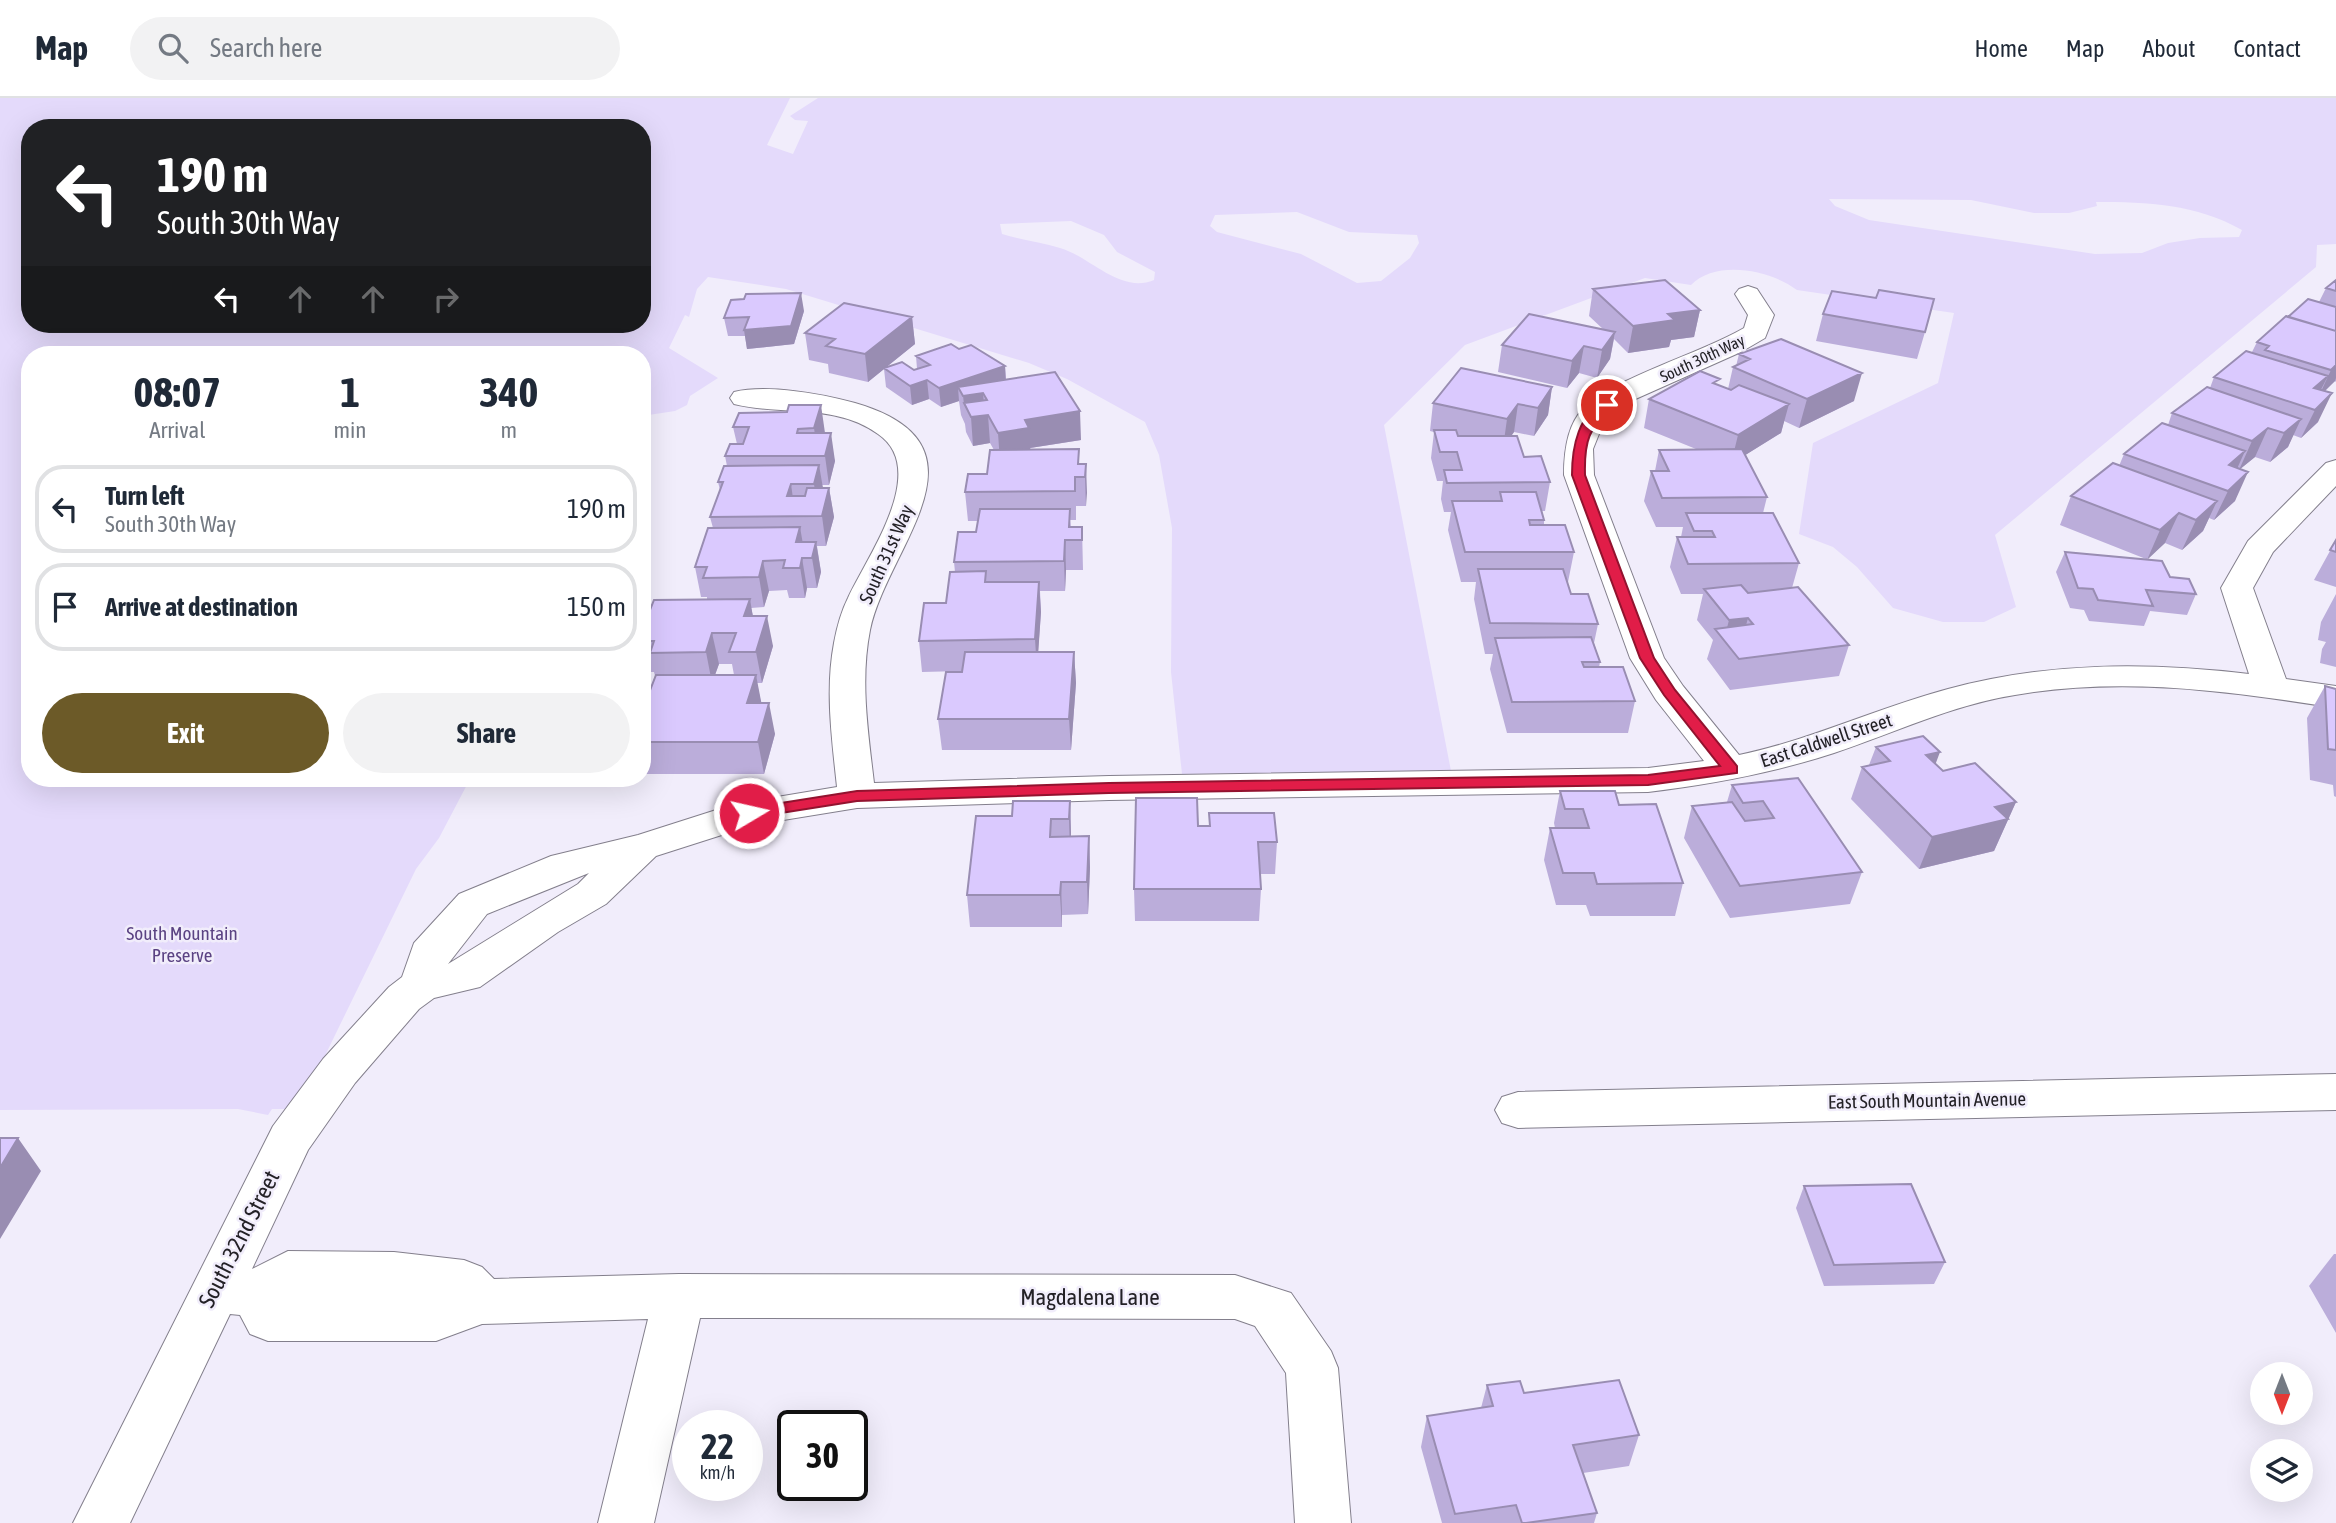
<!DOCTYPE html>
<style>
:root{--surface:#fff;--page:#f2f2f3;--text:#1f2937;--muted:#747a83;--line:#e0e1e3;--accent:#6c5a28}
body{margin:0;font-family:"Asap Condensed",sans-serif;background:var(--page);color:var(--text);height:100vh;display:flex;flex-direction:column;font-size:26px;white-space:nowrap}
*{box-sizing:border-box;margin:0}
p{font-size:23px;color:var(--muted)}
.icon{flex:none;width:38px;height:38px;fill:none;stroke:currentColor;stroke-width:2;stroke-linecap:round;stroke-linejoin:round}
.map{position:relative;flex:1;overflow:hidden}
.drawer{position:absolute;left:21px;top:248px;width:630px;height:441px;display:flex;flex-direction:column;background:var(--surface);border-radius:28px;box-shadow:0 7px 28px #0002}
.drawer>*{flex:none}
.hud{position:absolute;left:21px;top:21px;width:630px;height:214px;border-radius:28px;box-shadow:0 7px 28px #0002;background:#202124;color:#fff;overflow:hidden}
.needle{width:46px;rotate:180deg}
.tools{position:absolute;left:2250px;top:1264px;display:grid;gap:14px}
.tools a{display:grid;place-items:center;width:63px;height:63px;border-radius:50%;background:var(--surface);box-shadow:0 7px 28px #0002;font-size:35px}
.speed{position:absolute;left:672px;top:1312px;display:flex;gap:14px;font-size:35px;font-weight:700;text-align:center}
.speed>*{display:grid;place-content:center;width:91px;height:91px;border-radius:50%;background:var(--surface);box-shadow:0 7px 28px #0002;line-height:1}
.speed small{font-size:18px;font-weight:400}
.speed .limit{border:4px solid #111;border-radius:10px;background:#fff;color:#111}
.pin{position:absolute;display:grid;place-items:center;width:60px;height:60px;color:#fff;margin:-30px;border:4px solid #fff;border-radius:50%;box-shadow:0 2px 7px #0007}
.me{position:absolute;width:77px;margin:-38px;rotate:81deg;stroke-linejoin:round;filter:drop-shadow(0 0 5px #0008)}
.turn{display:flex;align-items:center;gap:24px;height:147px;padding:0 21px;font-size:32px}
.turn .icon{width:91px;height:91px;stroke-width:2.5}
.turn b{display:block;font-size:49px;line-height:60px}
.lanes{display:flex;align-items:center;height:66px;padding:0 21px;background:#0003;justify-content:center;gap:35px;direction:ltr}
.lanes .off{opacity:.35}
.eta{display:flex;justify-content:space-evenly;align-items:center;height:119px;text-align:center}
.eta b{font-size:42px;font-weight:700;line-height:49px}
.action{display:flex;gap:14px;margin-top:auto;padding:14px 21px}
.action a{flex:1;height:80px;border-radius:42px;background:var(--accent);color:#fff;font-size:28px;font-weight:700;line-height:80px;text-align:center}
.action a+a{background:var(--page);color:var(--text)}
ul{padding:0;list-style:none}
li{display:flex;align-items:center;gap:21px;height:88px;margin:0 14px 10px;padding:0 7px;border:4px solid var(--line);border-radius:28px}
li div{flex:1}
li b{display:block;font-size:26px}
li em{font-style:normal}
header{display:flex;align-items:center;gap:42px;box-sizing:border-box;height:98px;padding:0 35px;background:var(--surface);border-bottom:2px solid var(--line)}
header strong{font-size:33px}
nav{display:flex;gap:38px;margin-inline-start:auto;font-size:24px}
.search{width:490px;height:63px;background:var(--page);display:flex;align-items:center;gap:18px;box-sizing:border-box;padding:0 24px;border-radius:38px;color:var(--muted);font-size:26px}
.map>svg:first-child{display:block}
.green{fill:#e4dafb;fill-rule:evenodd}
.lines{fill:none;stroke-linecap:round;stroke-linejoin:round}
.minor-casing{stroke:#837f8c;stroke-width:2}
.minor{fill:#fff;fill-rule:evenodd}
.wall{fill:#bbadda;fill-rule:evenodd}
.shaded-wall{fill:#998db2}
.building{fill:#dac9fe;stroke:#998db2;stroke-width:2}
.route{fill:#e11d48;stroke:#92132f;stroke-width:2}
.labels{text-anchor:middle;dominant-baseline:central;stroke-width:5;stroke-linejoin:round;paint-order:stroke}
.far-street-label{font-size:16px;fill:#232126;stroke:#f1edfb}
.street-label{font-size:19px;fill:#232126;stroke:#f1edfb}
.park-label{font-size:19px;fill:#5b4383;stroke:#f1edfb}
.near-street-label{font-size:23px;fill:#232126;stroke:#f1edfb}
</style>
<header>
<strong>Map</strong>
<div class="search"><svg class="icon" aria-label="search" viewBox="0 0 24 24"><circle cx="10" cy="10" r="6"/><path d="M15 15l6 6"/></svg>Search here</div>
<nav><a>Home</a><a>Map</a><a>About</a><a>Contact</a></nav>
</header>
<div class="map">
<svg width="2336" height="1425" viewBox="0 0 2336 1425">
<rect width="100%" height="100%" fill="#f1edfb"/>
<path class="green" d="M0 0H790L767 47 793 56 808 23 795 22 790 18 818 0H2336V146L2317 147 2316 169 1995 437 2016 509 1984 524H1943L1893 510 1857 469 1833 449 1799 436 1813 345 1938 285 1954 215 1797 192C1771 172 1716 161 1691 187L1645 180 1465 247 1384 327 1451 673 1182 676 1171 574 1172 430 1159 357 1145 324 1067 281 1029 265 786 191 708 179 697 191 689 219 685 217 669 250 718 280 690 298 687 307 675 313 642 318V257H30V681H470L439 740 416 771 299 1011H272L268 1017 238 1011 0 1012ZM30 30H642V226H30ZM1829 101 1971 102 2034 115H2069L2097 108 2096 104C2148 104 2196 106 2242 132L2239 139 2200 140 2168 145 2142 155 2095 156 1869 122 1835 108ZM1297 114 1349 134 1417 137 1419 145 1410 160 1381 183 1357 185 1301 156 1217 134 1210 128 1215 117ZM1071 123 1104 137 1117 154 1155 174 1154 182C1120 196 1091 159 1060 150 1041 144 1021 142 1002 136L1000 126Z"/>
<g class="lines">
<defs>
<path id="minor" d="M1748 188 1757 191 1774 217 1765 240 1741 254 1631 303 1605 321 1593 351 1594 377 1664 560 1683 588 1739 657C1811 642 1877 610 1948 591 2048 564 2147 564 2249 576L2221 490 2248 443 2326 365 2336 362V388L2273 454 2253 490 2286 581 2336 588V610C2230 593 2122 578 2015 597 1952 607 1894 635 1834 655 1773 675 1712 686 1648 694L1109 702 857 710 753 727 656 758 606 806 558 834 480 889 434 900 419 911 355 985 308 1052 252 1171 288 1153 394 1154 464 1162 482 1169 494 1181 679 1176 1235 1177 1291 1195 1331 1253 1338 1270 1351 1425H1295L1286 1275 1255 1228 1235 1221 700 1220 654 1425H598L648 1221 482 1226 436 1243H268L250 1236 240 1217 230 1216 130 1425H73L273 1028 323 961 389 889 402 879 414 845 459 796 551 758 638 737 735 706 837 689C832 642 825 592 834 545 837 529 841 514 848 500 866 460 931 372 878 336 835 305 783 318 734 306L730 300 734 294C767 286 823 296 855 305 1000 347 887 449 870 532 860 582 868 634 874 685L1109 678 1648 670 1704 663 1656 602 1630 560 1564 377C1564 355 1567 327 1583 311 1617 278 1700 256 1744 230L1748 217 1735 196 1739 191ZM589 775 578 786 448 866 487 816Z
M2336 976V1012L1518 1030 1502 1025 1495 1012 1502 999 1518 994Z"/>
</defs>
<use href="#minor" class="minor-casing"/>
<use href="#minor" class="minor"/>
</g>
<path class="wall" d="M2336 182V284L2335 283 2324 293 2318 324 2301 340 2293 337 2288 349 2270 364 2255 359 2240 371 2235 403 2214 422 2209 420 2203 433 2182 452 2165 445 2147 461 2170 479 2196 496 2187 517 2150 513 2144 528 2089 523 2084 512 2070 510 2056 474 2065 454 2146 461 2060 427 2071 398 2119 368 2124 356 2168 327 2172 315 2210 290 2214 279 2252 254 2257 244 2288 219 2319 204 2326 190Z
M1593 191 1700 212 1694 239 1671 242 1669 249 1628 255 1614 241 1610 261 1597 280 1579 275 1567 290 1498 274 1502 247 1604 232 1589 218Z
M804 213 794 246 747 251 745 238H728L724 220Z
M1823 216 1925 234 1917 261 1816 243Z
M912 219 915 246 885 270 914 272 917 271 916 258 959 251 1005 268 1006 282 1081 342 1030 350 1031 351H1079V366H1086V408H1076V422H1070L1071 429H1082L1083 472H1066L1065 493H1040L1041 514 1038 554H1074L1076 585 1071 652H942L938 621 962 573 922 574 919 543 946 505 955 474 954 464 976 434 978 423H968L965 394 987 376 994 352 990 345 973 348 966 334 965 326 961 317 959 303 941 309 929 301 912 307 886 289 884 271 868 284 829 275 828 266 809 262 805 235Z
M1739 256 1854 303 1799 330 1784 323 1781 335 1745 357 1767 399 1763 415 1799 465 1792 490 1849 547 1839 578 1730 592 1707 561 1713 542 1697 522 1703 496H1681L1670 469 1677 439H1681L1683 429H1656L1644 403 1651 373H1655L1659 352 1696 351 1644 330 1649 301 1728 291 1733 269 1736 268Z
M1552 289 1548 317 1534 338 1514 334 1511 338 1524 359 1550 384 1545 413H1542L1544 422V427L1574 454 1568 484H1567L1571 496 1598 526 1594 545 1600 564 1599 569 1635 603 1628 635H1507L1490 571 1493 556H1485L1474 501 1476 484H1461L1448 432 1451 414H1444L1441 401 1443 383H1437L1431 360 1434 334 1430 333 1433 305Z
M787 314 825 335 835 363 829 387H822L823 390H829L834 419 826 448H817L821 474 817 490H807L805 500H789L787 492 769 493 764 509 751 510 753 518 773 548 762 585H757L761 605 775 636 764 676H642V613L655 578 654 574H646L642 560V532L707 501V499H701L695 469 713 430 710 419 720 392 718 384 727 368 725 358 737 346 733 329ZM719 566H732L734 577H715Z
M2336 442V489L2314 482Z
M2336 496V569L2320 565 2322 551 2326 544 2318 542 2321 524Z
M2325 588 2336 591V699L2334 698 2333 687 2310 682 2307 620Z
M1876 649 1935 666 1943 673 2016 704 1994 753 1919 771 1851 701 1862 669 1869 667Z
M1798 680 1862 774 1850 806 1730 820 1684 740 1692 708 1727 704 1732 687Z
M1560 693 1619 707 1683 785 1675 818H1590L1586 807H1556L1544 762 1550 730H1555L1554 725Z
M1070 703 1071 739 1089 738 1090 770 1088 816 1062 817V829H970L967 797 1012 718Z
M1209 715 1277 744 1275 776H1260L1261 791 1259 823H1135L1134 791 1198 728H1209Z
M1804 1088 1945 1164 1934 1186 1824 1188 1796 1110Z
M2334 1156H2336V1235L2309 1188Z
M1487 1287 1639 1337 1629 1368 1583 1375 1597 1415 1594 1425H1442L1421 1349 1427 1318 1481 1310Z"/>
<path class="shaded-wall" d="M801 195 804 213 794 246 747 251 744 232Z
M1700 212 1694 239 1671 242 1669 249 1628 255 1633 228 1668 216Z
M912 219 915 246 868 284 865 256Z
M1615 234 1610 261 1597 280 1602 252Z
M1584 248 1579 275 1567 290 1572 263Z
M2336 267V280L2335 283 2318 300 2331 272Z
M1005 268 1006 286 983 295 985 317H988L990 345 973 348 971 319 964 306 963 298 958 289 959 303 941 309 939 290Z
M1862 275 1854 303 1799 330 1807 301Z
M2328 278 2314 305V290Z
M927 282 929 301 912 307 910 288Z
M1552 289 1548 317 1534 338 1538 310Z
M2332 295 2318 324 2301 340 2315 312Z
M1518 306 1514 334 1503 350 1507 321Z
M1789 306 1781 335 1731 366 1738 337Z
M821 307 825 335 818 359 814 330Z
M1080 313 1081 342 1030 350 1031 358 1000 364 998 335 1025 322Z
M2301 321 2288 349 2270 364 2284 335Z
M2268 330 2255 359 2239 372 2252 343Z
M831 335 835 363 829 387 825 358Z
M2245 353 2232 382 2229 367Z
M1086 366 1087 395 1086 408 1085 379Z
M819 367 824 396 818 415 814 386Z
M2248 374 2235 403 2214 422 2228 393Z
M791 386 795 415 787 398Z
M829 390 834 419 826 448 822 418Z
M2217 403 2203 433 2182 452 2196 422Z
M2179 415 2165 445 2147 462 2160 432Z
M800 429 805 458 802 460 807 490 805 500 796 444Z
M1065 442 1066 472 1065 493 1064 463Z
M816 444 821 474 817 490 812 460Z
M763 463 769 493 764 509 759 479Z
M1039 484 1041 514 1037 572 1035 541Z
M750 501 755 531 744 518Z
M767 518 773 548 762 585 756 554Z
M1748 520 1740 550 1724 542 1729 522Z
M712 535 719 566 712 585 706 554Z
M1074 554 1076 585 1071 652 1069 621Z
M756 577 762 608 747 605Z
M769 605 775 636 764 676 758 644Z
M1940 654 1928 686 1926 657Z
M1070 703 1071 735 1070 753 1069 721Z
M2016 704 1994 753 1919 771 1932 739 1995 709Z
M1089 738 1090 770 1088 816 1087 784Z
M1061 784 1062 817V829L1060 797Z
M18 1040 41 1073 0 1141V1070Z"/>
<path class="building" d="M1665 182 1700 212 1668 216 1675 222 1633 228 1593 191Z
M2336 182V193L2326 190Z
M1879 192 1934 201 1925 234 1823 216 1832 193 1876 200Z
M801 195 791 228 744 232 749 219 724 220 731 202 744 201 746 196Z
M2308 201 2336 209V233L2288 219Z
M844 205 912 219 865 256 826 248 835 241 805 235Z
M1529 216 1615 234 1602 252 1584 248 1572 263 1502 247Z
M2286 218 2336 233V267L2331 272 2265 252 2269 248 2257 244Z
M1781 241 1862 275 1807 301 1733 269 1750 261 1739 256Z
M951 246 959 251 971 247 1005 268 939 290 927 282 910 288 884 270 902 264 914 272 930 267 916 258Z
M2246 253 2328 278 2314 290 2332 295 2315 312 2214 279Z
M1461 270 1552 289 1538 310 1518 306 1507 321 1433 305Z
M1700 273 1720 281 1713 285 1731 292 1739 287 1789 306 1738 337 1649 301Z
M1055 274 1080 313 1025 322 1029 330 998 335 988 317 971 319 964 305 987 302 983 295 963 298 958 289Z
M2207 289 2301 321 2284 335 2268 330 2252 343 2172 315Z
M789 307H821L814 330 798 331 797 335H831L825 358H725L730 346H743L749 329H733L739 315 787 314Z
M2162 325 2245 353 2229 367 2248 374 2228 393 2124 356Z
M1434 332H1456L1458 338H1517L1524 359 1541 358 1550 384 1447 385 1444 372H1462L1457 354H1440Z
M1079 351 1078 366H1086L1085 379H1075V393L965 394 968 376H987L990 352Z
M1742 351 1767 399 1662 400 1651 373H1669L1659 352Z
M2113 365 2217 403 2196 422 2179 415 2160 432 2071 398Z
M819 367 814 386H791L787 398H805L807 390H829L822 418 710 419 723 384H718L724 368Z
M1500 394H1536L1544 422H1529L1530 427H1565L1574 454H1465L1452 403H1502Z
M980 411H1070L1069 429H1082V442H1065L1064 463 954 464 958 434H976Z
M1686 415H1773L1799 465 1688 466 1677 439H1715L1712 433H1694Z
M800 429 796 444H816L812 460H802L800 470H783L785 462 763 463 759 479 703 480 707 469H695L708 430Z
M2336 442V454L2330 452Z
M2065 454 2162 463 2170 479 2189 481 2196 496 2146 492 2153 508 2098 502 2093 491 2078 490Z
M1478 471H1563L1571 496H1588L1598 526 1490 525Z
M986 473 985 484H1039L1035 541 919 543 924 505H946L950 474Z
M1741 487 1748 495 1798 489 1849 547 1739 561 1715 531 1753 526 1748 520 1729 522 1704 491Z
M750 501 744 518H767L756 554H729L736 535H712L706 554 650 555 654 543H642V532L654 502Z
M1591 539 1600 564H1582L1584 569H1623L1635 603 1512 604 1495 540Z
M965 554H1074L1069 621H938L946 574H962Z
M656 577H756L747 605H769L758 644H642V613Z
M2325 588 2336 591V652L2328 651Z
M1923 638 1940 654 1926 657 1943 673 1975 665 2016 704 1995 709 2008 721 1932 739 1862 669 1890 663 1876 649Z
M1798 680 1862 774 1740 788 1692 708 1732 704 1745 723 1774 720 1763 703 1743 705 1732 687Z
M1560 693H1615L1619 707 1656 706 1683 785 1597 786 1594 775H1563L1550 730H1589L1583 711H1565Z
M1136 700H1197L1198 728H1210L1209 715H1274L1277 744H1258L1261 791H1134Z
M1013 703H1070L1069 721H1051L1050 739 1089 738 1087 784H1061L1060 797H967L976 718H1012Z
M0 1040H18L0 1070Z
M1911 1086 1945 1164 1834 1167 1804 1088Z
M1619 1282 1639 1337 1573 1347 1597 1415 1526 1425H1522L1516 1407 1455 1416 1427 1318 1493 1308 1487 1287 1520 1283 1524 1295Z"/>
<path class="route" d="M1607 303 1613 307C1589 332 1584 341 1585 377L1654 560 1675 592 1737 668V675L1648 687 1109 695 857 703 749 720 741 715 749 710 857 693 1109 685 1648 677 1720 668 1664 597 1640 560 1572 377C1572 350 1578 314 1607 303Z"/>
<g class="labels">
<g class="far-street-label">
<text transform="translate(1702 260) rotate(-25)">South 30th Way</text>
</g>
<g class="street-label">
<text transform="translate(886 456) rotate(-66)">South 31st Way</text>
<text transform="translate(1826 642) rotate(-18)">East Caldwell Street</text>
<text transform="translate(1927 1002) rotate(-1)">East South Mountain Avenue</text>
</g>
<g class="park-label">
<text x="182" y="835">South Mountain<tspan x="182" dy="22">Preserve</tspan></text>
</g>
<g class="near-street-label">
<text transform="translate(239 1141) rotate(-63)">South 32nd Street</text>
<text x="1090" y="1199">Magdalena Lane</text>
</g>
</g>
</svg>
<div class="tools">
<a><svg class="needle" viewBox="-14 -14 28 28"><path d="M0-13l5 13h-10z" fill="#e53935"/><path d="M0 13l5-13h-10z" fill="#747a83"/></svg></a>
<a><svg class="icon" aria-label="layers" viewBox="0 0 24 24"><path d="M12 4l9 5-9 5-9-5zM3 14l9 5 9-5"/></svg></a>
</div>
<div class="speed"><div>22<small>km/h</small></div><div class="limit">30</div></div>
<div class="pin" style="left:1607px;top:307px;background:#d93025"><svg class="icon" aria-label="arrive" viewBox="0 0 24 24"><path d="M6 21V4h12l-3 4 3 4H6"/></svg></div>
<svg class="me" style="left:749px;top:715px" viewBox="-20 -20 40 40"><circle r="17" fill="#e11d48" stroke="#fff" stroke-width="3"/><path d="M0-11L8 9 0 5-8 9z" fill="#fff"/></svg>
<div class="hud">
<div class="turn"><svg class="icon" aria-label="left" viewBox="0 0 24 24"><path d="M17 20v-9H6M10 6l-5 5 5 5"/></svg><div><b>190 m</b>South 30th Way</div></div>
<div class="lanes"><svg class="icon" aria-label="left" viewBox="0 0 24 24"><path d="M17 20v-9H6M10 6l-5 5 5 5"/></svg><svg class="icon off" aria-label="ahead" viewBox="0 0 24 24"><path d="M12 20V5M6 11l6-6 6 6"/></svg><svg class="icon off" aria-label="ahead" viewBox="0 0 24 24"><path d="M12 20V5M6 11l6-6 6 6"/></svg><svg class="icon off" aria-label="right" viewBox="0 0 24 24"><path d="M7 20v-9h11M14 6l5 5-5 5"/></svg></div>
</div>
<section class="drawer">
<div class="eta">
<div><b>08:07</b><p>Arrival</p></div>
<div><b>1</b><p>min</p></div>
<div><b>340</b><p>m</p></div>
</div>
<ul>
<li><svg class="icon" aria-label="left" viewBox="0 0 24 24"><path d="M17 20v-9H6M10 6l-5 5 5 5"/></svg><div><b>Turn left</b><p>South 30th Way</p></div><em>190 m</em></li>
<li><svg class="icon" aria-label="arrive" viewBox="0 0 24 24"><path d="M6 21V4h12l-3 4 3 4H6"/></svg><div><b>Arrive at destination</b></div><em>150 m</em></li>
</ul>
<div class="action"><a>Exit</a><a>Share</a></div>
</section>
</div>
